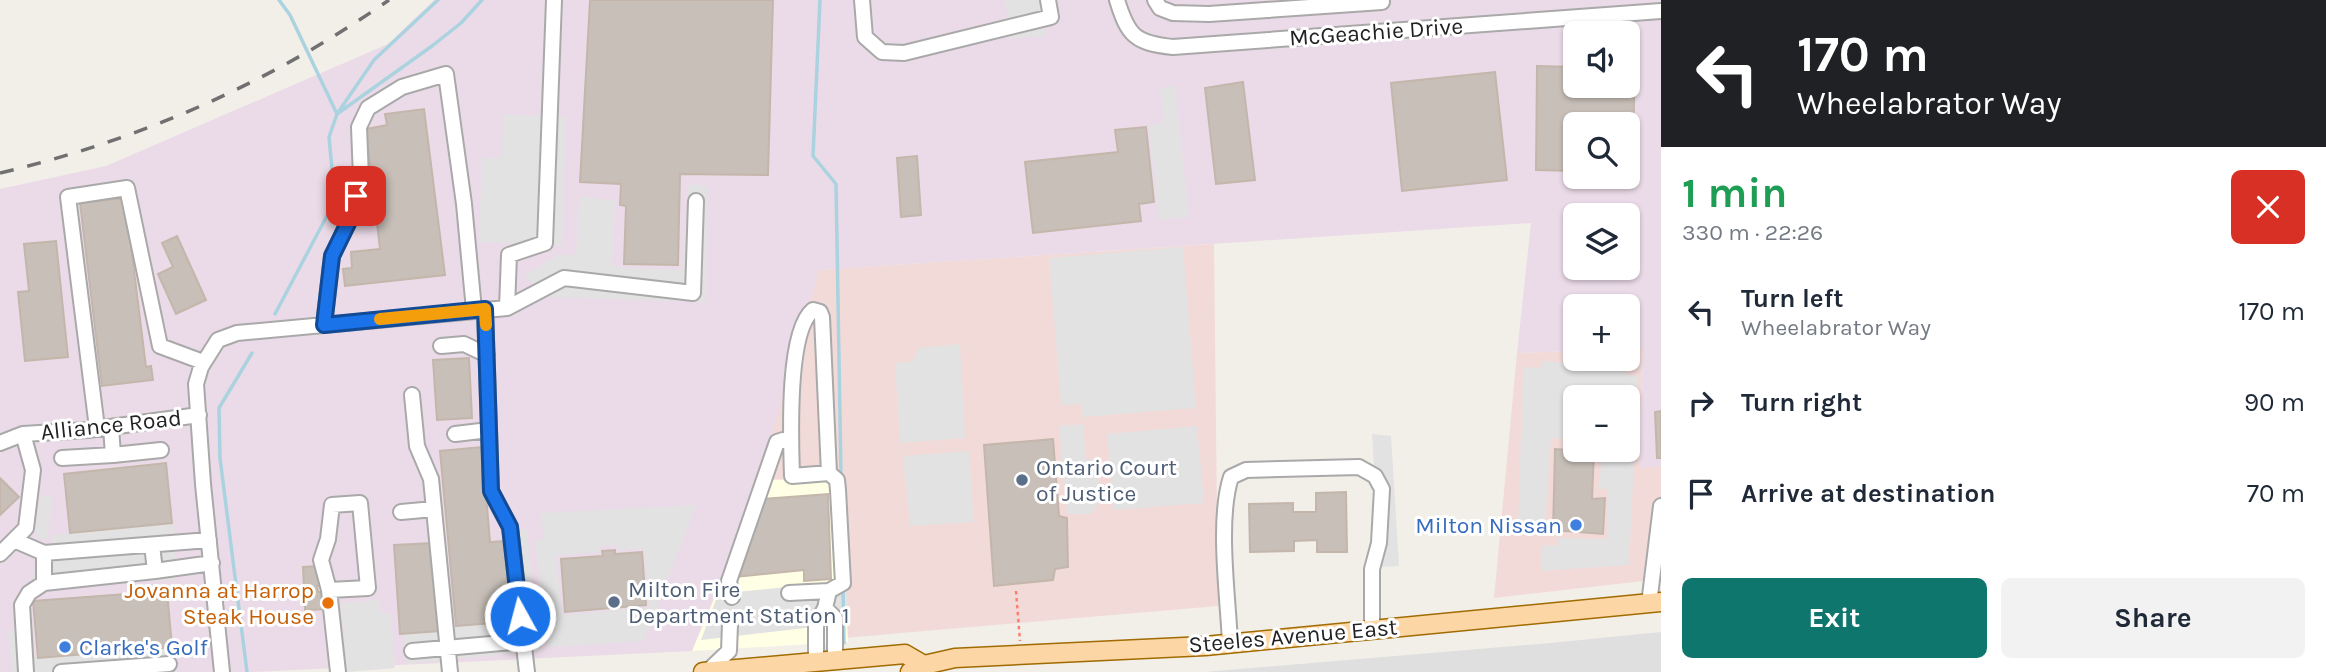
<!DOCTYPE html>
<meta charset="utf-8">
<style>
:root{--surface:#fff;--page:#f2f2f3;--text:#1f2937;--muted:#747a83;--accent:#0f766e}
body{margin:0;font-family:Karla,sans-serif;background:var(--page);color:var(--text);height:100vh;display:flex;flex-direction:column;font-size:26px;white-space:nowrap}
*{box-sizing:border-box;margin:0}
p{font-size:23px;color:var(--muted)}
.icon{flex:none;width:38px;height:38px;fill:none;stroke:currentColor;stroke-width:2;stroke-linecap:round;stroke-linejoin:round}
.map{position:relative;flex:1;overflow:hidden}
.panel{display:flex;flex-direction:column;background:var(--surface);width:665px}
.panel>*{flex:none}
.banner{background:#202124;color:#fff;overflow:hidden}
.buttons{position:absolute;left:1563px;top:21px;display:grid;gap:14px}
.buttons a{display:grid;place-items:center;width:77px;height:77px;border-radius:10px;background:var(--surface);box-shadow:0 2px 5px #0004;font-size:35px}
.pin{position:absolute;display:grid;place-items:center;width:60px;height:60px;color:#fff;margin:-30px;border-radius:14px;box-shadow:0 4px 10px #0006}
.me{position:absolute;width:77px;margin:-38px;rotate:353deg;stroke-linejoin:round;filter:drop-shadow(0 0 5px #0008)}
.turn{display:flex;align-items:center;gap:24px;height:147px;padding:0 21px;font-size:32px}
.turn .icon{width:91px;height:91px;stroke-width:2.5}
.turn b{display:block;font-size:49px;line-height:60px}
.round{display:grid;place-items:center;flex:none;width:74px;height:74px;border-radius:10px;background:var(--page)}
.headline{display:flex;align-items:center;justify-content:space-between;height:119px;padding:0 21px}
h1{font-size:42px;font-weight:700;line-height:52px;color:#1e9e55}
.action{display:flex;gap:14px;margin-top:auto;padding:14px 21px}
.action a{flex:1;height:80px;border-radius:10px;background:var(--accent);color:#fff;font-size:28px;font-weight:700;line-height:80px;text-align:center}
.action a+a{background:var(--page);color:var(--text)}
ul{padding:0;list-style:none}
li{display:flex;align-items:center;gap:21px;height:91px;padding:0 21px}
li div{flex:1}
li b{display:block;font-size:26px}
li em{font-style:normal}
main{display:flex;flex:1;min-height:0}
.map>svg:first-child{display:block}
.residential{fill:#e0dfdf}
.commercial{fill:#f2dad9;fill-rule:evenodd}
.industrial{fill:#ebdbe8;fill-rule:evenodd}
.education{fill:#ffffe5}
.parking{fill:#e2e2e2;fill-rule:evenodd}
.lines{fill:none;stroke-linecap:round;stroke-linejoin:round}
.stream{stroke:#aad3df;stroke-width:3.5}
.building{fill:#c7bfb8;stroke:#c4b6ab;stroke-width:2}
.minor-casing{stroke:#a9a9a9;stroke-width:18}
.major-casing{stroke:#a06b00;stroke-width:21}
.path{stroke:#fa8072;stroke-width:2.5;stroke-dasharray:3.5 3.5;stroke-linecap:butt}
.minor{stroke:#fff;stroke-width:14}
.major{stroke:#fcd6a4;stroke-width:18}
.rail{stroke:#707070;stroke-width:3.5;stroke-dasharray:14 14;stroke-linecap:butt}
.route-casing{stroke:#114b97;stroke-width:18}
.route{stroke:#1a73e8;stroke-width:12}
.slow{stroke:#f59e0b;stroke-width:12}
.service-dot{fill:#5c6f8a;stroke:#fff;stroke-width:2.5}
.shop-dot{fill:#3f7fe0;stroke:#fff;stroke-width:2.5}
.food-dot{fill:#e8710a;stroke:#fff;stroke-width:2.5}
.labels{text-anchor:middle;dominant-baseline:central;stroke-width:6;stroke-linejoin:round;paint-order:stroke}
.street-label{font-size:23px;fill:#222;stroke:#fff}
.service-label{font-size:23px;fill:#4e5e75;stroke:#fff;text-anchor:start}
.shop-label{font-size:23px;fill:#366cbe;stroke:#fff;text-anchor:end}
.food-label{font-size:23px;fill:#c56008;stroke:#fff;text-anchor:end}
</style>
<main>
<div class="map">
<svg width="1661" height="672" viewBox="0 0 1661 672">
<rect width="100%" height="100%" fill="#f2efe9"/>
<path class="residential" d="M1661 632V672H1204L1550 643Z"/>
<path class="commercial" d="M1214 244 1218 606 692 651 752 502 818 270Z
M1628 349H1643L1639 467 1661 466V579L1494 598 1517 353 1575 351V359H1628ZM1575 397H1628V450H1575Z"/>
<path class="industrial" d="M434 0H1661V466L1639 468 1643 349H1628V306H1575V351L1517 353 1531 223 819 270 752 502 692 651 254 672H0V189L106 166 388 44ZM1575 33H1628V86H1575ZM1575 124H1628V177H1575ZM1575 215H1628V268H1575Z"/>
<path class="education" d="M841 478 848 642 692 651 764 480Z"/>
<path class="parking" d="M1005 0H1042L1046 36 1010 39Z
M1175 86 1189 217 1159 220 1149 125 1164 123 1160 88Z
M503 114 566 117 562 246 479 242 482 158H502Z
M689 184 707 186 706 302 549 297 524 276 557 255H576L579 196 615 201 612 267 682 270Z
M1183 247 1196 408 1082 417 1081 404 1061 405 1049 258Z
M960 344 965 438 900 443 895 363 910 362 916 357 917 348Z
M1541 361 1624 366 1626 375 1638 376 1629 565 1542 571V545L1558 546V538L1607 539 1608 489H1598L1603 450H1628V397H1575V440L1551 438 1545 527 1518 528 1523 367 1542 368Z
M1083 424 1086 460 1096 459 1100 500 1091 514H1067L1059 426Z
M1197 426 1204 503 1114 510 1107 434Z
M1372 434 1391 436 1399 566 1380 567Z
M969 451 974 522 910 526 903 456Z
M40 495 53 496 47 539 35 538Z
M696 505 644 641 548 647 535 540H545L540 513ZM617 545 618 550 644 548 649 607 562 615 556 556 600 552 599 546Z
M174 523 176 579 34 589 33 566H42L51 555V535Z
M527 529 534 607 521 608 515 530Z
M847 581 849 623 701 640 718 594Z
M379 600 381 614 391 613 395 668 347 672 341 603Z
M537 618 541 650 407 664 403 632Z
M30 629 33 658 173 646 175 672H12L8 631Z"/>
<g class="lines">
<path class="stream" d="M279 0 290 15 337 114 374 60 438 0
M820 0 813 156 836 184 841 476
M275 314 329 212 333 180 329 137 337 114 432 46 461 23 482 0
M843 589 844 643
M247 672 220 458 219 408 252 353"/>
</g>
<path class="building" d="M590 0H773L768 175 680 174 678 265 624 264 626 206 620 205 621 184 580 182Z
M1537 66 1575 67V86H1628V68H1635L1632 173H1628V124H1575V171L1536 170Z
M1495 72 1507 180 1402 191 1391 83Z
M1243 82 1255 180 1216 184 1205 88Z
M424 109 445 275 345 286 343 269 352 268 351 252 380 249 366 129 387 125 385 114Z
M1146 127 1154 202 1139 204 1141 221 1033 233 1025 162 1118 152 1115 130Z
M917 156 921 215 901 217 897 158Z
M125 198 146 367 151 366 153 380 102 386 80 203Z
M177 236 206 300 176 314 158 274 173 267 162 243Z
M56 241 68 357 25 361 18 292 29 291 24 244Z
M469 358 472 418 437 420 433 360Z
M1661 411V458H1657L1655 412Z
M1053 439 1059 516 1067 518 1068 567 1055 569 1053 580 994 586 984 445Z
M482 447 490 542 506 541 512 614 492 616 493 623 456 626 440 451Z
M1555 449 1594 452 1592 499 1605 498 1603 534 1553 530Z
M166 463 172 523 70 533 64 474Z
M0 478 19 497 0 515Z
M1346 492 1347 552H1317V540L1294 541V551L1250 552 1249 504 1293 503V512H1316V493Z
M828 494 831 579 804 581V570L734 577 763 499Z
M433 543 440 631 400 634 394 545Z
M615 550V554L642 552 646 605 565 612 561 559 603 556 602 551Z
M319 566 321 586H317L318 592H329L331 609 305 610 303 567Z
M167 591 172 647 38 658 33 601Z"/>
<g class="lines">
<defs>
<path id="minor" d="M862 0 865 37 882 52 904 53 1051 17 1048 0
M1117 0C1128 36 1135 43 1173 47L1661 11
M1155 0 1160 8 1173 13 1209 14 1382 2
M507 308 509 255 545 243 554 0
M485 309 491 491 510 527 527 672
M324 325 332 256 352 215 361 178 359 127 368 108 402 87 446 74 464 204 474 310
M441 346 464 344 487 355
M412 395 417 446 431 479 450 672
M111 427 113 455 161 450
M97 428 68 197 127 188 160 346 203 362
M455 434 489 430
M0 443 23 434 88 430 199 415
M62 458 113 455
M401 512 434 509
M14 540 44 553 209 540
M152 545 155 571 212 563
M0 554 26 528 33 470 23 434
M44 583 155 571
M329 590 368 588 360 503 332 505 328 539 321 560 329 590 338 672
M789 593 829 591 843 583 838 490 837 480 829 473 822 317 820 312 813 310C786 332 791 442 792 476L829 473
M732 597 729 581 777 442 783 440 791 442
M1649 604 1661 506
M825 608 835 618V660
M1230 643C1228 597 1217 520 1231 477L1246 470 1359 467 1375 476 1382 489 1379 543 1372 569V629
M412 651 523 641
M816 661V625L825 608 829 591
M708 671 729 651 730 624
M26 672 22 605 29 593 44 583V553
M61 672 169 664
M222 672 203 484 196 384 201 367 218 340 237 333 507 308 564 278 693 293 696 201"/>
<path id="major" d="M703 672 905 654 924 665
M910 672 924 665 955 658 1205 646 1661 602"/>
</defs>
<use href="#minor" class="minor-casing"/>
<use href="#major" class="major-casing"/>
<path class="path" d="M1016 591 1020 641"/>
<use href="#minor" class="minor"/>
<use href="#major" class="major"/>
<path class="rail" d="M0 173C140 140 270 83 389 0"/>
</g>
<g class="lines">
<defs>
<path id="route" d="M356 196 352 215 332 256 324 325 485 309 491 491 510 527 520 616"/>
</defs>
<use href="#route" class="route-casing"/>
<use href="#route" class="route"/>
<path class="slow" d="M380 319 485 309 486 325"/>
</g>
<g class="service-dot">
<circle cx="1022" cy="480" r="7"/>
<circle cx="614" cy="602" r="7"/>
</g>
<g class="shop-dot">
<circle cx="1576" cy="525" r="7"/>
<circle cx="65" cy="647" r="7"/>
</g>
<circle class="food-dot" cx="328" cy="603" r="7"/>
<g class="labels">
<g class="street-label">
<text transform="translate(1376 32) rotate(-4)">McGeachie Drive</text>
<text transform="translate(111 425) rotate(-6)">Alliance Road</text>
<text transform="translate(1293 636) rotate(-5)">Steeles Avenue East</text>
</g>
<g class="service-label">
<text x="1036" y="467">Ontario Court<tspan x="1036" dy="26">of Justice</tspan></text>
<text x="628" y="589">Milton Fire<tspan x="628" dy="26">Department Station 1</tspan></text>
</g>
<g class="shop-label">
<text x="1562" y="525">Milton Nissan</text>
<text x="79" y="647" text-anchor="start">Clarke's Golf</text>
</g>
<g class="food-label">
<text x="314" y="590">Jovanna at Harrop<tspan x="314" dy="26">Steak House</tspan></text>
</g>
</g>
</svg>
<div class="buttons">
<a><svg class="icon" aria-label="sound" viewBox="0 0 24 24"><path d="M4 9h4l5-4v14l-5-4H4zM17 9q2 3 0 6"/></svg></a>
<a><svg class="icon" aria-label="search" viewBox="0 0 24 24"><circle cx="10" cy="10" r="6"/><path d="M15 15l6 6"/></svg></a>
<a><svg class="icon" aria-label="layers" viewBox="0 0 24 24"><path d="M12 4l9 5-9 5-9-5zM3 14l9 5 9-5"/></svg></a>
<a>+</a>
<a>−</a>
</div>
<div class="pin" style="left:356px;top:196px;background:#d93025"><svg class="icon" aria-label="arrive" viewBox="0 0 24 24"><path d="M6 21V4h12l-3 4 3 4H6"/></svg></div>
<svg class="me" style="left:520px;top:616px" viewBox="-20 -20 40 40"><circle r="17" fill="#1a73e8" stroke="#fff" stroke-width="3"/><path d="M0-11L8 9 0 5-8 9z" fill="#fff"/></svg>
</div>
<section class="panel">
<div class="banner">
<div class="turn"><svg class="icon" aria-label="left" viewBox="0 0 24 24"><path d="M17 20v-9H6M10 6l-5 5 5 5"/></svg><div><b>170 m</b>Wheelabrator Way</div></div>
</div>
<div class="headline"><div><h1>1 min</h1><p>330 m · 22:26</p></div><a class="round" style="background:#d93025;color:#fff"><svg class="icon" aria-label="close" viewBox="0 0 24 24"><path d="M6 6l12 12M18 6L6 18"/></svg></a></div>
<ul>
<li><svg class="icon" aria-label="left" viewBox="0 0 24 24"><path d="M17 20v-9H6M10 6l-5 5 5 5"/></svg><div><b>Turn left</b><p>Wheelabrator Way</p></div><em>170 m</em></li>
<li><svg class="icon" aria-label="right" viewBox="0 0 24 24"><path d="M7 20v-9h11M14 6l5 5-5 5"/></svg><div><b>Turn right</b></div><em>90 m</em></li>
<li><svg class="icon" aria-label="arrive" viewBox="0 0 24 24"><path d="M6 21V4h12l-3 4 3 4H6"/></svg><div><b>Arrive at destination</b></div><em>70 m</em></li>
</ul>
<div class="action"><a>Exit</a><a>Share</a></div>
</section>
</main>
